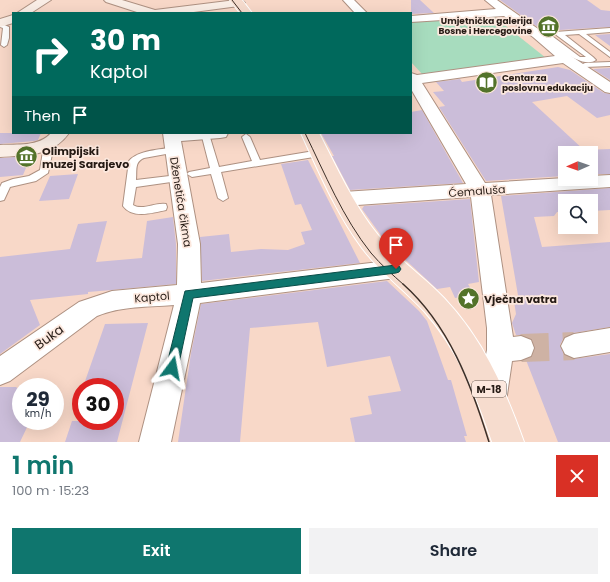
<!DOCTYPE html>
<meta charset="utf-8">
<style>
:root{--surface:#fff;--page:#f2f2f3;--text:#1f2937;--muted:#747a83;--accent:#0f766e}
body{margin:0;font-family:Poppins,sans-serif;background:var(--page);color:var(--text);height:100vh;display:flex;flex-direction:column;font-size:15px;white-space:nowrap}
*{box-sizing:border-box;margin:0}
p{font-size:13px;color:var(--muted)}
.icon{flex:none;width:22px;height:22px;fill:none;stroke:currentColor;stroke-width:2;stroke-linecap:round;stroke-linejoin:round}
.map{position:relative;height:442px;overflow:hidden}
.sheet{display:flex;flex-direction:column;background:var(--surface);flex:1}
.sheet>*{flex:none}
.hud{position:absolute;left:12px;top:12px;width:400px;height:122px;border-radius:0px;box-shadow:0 4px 16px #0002;background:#00695c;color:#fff;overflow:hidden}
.needle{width:26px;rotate:268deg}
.buttons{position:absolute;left:558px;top:146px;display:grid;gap:8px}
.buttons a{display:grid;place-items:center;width:40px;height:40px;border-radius:0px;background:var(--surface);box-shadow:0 4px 16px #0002;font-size:20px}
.speed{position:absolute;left:12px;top:378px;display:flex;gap:8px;font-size:20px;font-weight:700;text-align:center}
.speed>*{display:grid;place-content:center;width:52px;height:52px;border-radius:50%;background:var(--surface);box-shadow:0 4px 16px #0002;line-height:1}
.speed small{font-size:10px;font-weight:400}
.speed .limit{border:6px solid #d22;background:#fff;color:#111}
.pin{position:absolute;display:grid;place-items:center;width:34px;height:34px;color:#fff;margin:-41px -17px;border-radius:50% 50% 50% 0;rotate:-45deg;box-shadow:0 0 4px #0007}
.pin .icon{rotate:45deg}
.me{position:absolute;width:44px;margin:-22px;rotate:13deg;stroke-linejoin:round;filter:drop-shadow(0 0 3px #0008)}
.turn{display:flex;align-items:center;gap:14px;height:84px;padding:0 12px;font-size:18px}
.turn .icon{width:52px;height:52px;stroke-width:2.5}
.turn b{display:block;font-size:28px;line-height:34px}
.then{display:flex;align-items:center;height:38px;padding:0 12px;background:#0003;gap:8px;font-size:15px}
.round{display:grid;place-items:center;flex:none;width:42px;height:42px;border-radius:0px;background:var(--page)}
.overview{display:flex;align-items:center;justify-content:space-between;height:68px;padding:0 12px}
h1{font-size:24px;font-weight:600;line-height:30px;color:var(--accent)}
.cta{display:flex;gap:8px;margin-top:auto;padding:8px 12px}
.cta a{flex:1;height:46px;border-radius:0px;background:var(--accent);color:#fff;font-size:16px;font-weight:600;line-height:46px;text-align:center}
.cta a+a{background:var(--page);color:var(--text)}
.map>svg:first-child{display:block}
.green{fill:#a7dcbe}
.building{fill:#cbbdd9}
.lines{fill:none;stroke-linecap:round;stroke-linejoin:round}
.street-tunnel{stroke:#ceb2a4;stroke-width:28;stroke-dasharray:28 14;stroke-linecap:butt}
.lane-casing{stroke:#ae9182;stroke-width:2}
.street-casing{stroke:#ae9182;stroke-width:2}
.secondary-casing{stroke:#ae9182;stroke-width:2}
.primary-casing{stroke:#fff;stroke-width:2}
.lane{fill:#fff;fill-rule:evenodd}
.street{fill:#fff;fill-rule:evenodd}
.secondary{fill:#faeee6;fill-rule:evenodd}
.primary{fill:#f6dcce;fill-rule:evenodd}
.tram-far1{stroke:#3c2f28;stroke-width:1}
.tram{stroke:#3c2f28;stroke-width:1.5}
.route{fill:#0f766e;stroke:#0a4d48}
.labels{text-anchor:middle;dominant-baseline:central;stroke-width:3.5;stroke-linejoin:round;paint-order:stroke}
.far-poi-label{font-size:9px;font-weight:bold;fill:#261b15;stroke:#fce8de;text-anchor:end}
.shield{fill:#fce8de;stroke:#665851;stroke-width:1}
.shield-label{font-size:10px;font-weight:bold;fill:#261b15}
.poi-label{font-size:11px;font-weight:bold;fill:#261b15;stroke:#fce8de;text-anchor:start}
.street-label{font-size:11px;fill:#261b15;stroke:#fce8de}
.near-street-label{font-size:13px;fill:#261b15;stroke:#fce8de}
</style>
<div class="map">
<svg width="610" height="442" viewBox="0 0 610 442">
<rect width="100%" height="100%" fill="#f8d8c8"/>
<path class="green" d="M492 15 546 58 422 74 411 62V21Z"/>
<path class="building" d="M411 0H420L434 13 411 14Z
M500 0H587L601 10 610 11V27L543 31Z
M610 34V46L595 35Z
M558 67 570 70 604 93 610 94V115L597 118 567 96 532 102 584 150 610 149V174H591V153H565V176L486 181 439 107 445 106 433 92 444 91 436 82 460 79 462 82Z
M610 68V80L593 69Z
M422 110 463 183 350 190 332 156H334L321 133H411V112Z
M0 133H41L38 140 34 141 0 144Z
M31 156 23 175 0 177V158Z
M308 160 360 263 202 281 200 237 229 234 231 252 261 249 288 250 305 244 301 232 312 230 301 204 295 205 281 164Z
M78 174 69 199 39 201 50 176Z
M610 188V210L591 211V201H565V212H557L554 216 534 217 542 247 610 242V327L573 333 564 337 560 345 564 355 573 359 610 354V442H558L526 360 532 357 535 349 532 339 522 335H516L512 323 516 314 514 301H519L501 196Z
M470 199 479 282 468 284 474 295 455 298 450 287 437 289 385 241 362 209 364 206Z
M173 217 176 244V284L112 290 88 292V294L30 300 40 325 0 354V257L70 249 78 224 107 221 96 262 142 258 147 221Z
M387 281 419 311 427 321 448 380H451L467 436H464L466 442H355L350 418 372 414 368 396 401 391 390 356 327 367 318 322 250 328 240 442H178L191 353 201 304Z
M148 323 117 442H65L72 421H115V387H83L105 324Z
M0 387H16L21 391V421H30L20 442H0Z"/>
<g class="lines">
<path class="street-tunnel" d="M521 348 574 346"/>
<defs>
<path id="lane" d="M0 23 9 27V38L7 45 4 47 1 45 3 28 0 27Z
M610 28V32L586 34 610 52V57L579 34 565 35 593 57 596 60C582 70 552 44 543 34L548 33 580 57H586L555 34V32Z
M610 62V66L585 67 581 65 585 63Z
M201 133 209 134 219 167 252 161 242 137 246 134 250 137 260 160 320 150 325 153 320 156 221 172 228 198 223 201 218 198 211 174 192 177 187 174 189 172 210 168Z
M49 142 54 145 48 173 36 181 10 187 4 200 0 201V187L2 183 13 179 29 176 40 170 44 145Z
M174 147 177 148 179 150 177 152 144 158C134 162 137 171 136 180L178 175 183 178 178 181 136 187 133 205C143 211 155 202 166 204L167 207 166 210C153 213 132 219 123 206L129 161C138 150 160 150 174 147Z"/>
<path id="street" d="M343 0H354L367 13H355Z
M485 0H497L541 31 571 56 610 82V93L605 92 563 63 422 83 485 183 565 178 591 179V176L610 175V187L491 195 513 337 521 336 531 340 534 348 531 356 521 360 512 361 507 395 502 405 492 409 482 405 477 395 487 350V328L471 197 343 206 336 204 333 199 336 194 343 192 466 184 411 89V73L417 75 555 56 533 37 504 16 411 22V16L496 9Z
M163 133H228L226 137 220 138 181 141 200 244 201 283 396 260 404 263 408 269 404 275 396 278 200 303 171 442H139L174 305C148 307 121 306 97 316L10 381 0 385V356L79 302 112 291 177 285 178 244Z
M610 328V352L574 358 565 354 561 346 565 338 574 334Z"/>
<path id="secondary" d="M37 0H51L31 13H17Z
M104 0H122L155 10 236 0 243 1 245 3 243 5 239 6 186 13H140L106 2Z
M13 15V23L0 27V19Z
M51 133H69C52 157 26 155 0 157V145C17 144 39 147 51 133Z"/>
<path id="primary" d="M230 0H242L252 13H240Z
M301 133H319C337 168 353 204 378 235 397 259 423 276 444 298 483 339 505 389 524 442H492C476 394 458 349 424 311 404 290 380 272 362 248 336 213 319 172 301 133Z"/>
</defs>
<use href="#lane" class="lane-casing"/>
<use href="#street" class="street-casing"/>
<use href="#secondary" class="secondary-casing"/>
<use href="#primary" class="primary-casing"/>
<use href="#lane" class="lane"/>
<use href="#street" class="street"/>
<use href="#secondary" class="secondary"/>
<use href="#primary" class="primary"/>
<path class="tram-far1" d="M232 0 242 13
M305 133C325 174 343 218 371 253 381 265 393 275 404 285"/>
<path class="tram" d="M403 284C449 325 471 384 489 442"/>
</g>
<path class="route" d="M396 265 399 266 401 269 399 272 396 273 193 298 178 368 176 372 172 374 168 372 166 368 185 291Z"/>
<defs>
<symbol id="museum-disc" viewBox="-11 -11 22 22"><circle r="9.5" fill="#53732a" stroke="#fce8de"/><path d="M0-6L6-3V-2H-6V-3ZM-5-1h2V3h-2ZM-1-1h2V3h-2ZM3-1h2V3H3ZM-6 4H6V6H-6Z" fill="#fff"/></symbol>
<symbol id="library-disc" viewBox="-11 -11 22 22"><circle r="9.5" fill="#53732a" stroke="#fce8de"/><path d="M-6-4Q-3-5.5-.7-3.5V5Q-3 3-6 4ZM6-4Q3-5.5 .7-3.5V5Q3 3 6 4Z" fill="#fff"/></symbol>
<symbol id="sight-disc" viewBox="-11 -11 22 22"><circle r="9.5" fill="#53732a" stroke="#fce8de"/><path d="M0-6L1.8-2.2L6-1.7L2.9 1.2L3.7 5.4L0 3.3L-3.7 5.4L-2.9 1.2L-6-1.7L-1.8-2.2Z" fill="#fff"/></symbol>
</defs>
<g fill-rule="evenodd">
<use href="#museum-disc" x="536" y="14" width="25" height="25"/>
<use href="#library-disc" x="474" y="70" width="25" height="25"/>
<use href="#museum-disc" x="14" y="144" width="25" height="25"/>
<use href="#sight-disc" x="456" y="286" width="25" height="25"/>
</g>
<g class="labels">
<g class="far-poi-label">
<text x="532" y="21">Umjetnička galerija<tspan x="532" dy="10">Bosne i Hercegovine</tspan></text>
<text x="502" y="78" text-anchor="start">Centar za<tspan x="502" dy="10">poslovnu edukaciju</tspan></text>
</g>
<rect class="shield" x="472" y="381" width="34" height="16" rx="3"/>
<g class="shield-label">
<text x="489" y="389">M-18</text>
</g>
<g class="poi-label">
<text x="42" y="151">Olimpijski<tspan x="42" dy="13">muzej Sarajevo</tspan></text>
<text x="484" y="299">Vječna vatra</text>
</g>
<g class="street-label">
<text transform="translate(477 191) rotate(-4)">Ćemaluša</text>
<text transform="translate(181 202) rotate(81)">Dženetića čikma</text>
<text transform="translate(152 297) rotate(-5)">Kaptol</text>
</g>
<g class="near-street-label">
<text transform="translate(49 337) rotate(-36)">Buka</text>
</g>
</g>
</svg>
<div class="buttons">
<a><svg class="needle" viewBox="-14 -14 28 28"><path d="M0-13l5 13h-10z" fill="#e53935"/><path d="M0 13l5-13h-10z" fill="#747a83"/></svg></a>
<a><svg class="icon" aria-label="search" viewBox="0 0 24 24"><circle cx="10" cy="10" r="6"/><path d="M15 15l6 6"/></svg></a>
</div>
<div class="speed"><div>29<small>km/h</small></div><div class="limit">30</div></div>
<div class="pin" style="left:396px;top:269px;background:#d93025"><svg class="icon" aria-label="arrive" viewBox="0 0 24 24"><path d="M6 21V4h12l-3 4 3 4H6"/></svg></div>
<svg class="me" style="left:172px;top:368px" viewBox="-20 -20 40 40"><path d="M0-17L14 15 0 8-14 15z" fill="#0f766e" stroke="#fff" stroke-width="4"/></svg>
<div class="hud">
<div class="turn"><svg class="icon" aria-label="right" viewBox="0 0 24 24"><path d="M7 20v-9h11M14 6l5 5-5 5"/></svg><div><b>30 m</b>Kaptol</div></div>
<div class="then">Then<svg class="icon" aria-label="arrive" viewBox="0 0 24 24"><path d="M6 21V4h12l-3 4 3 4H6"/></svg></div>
</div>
</div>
<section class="sheet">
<div class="overview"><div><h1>1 min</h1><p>100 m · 15:23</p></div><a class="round" style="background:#d93025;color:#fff"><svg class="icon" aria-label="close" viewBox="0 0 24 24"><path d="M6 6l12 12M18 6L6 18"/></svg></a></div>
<div class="cta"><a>Exit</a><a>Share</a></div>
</section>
